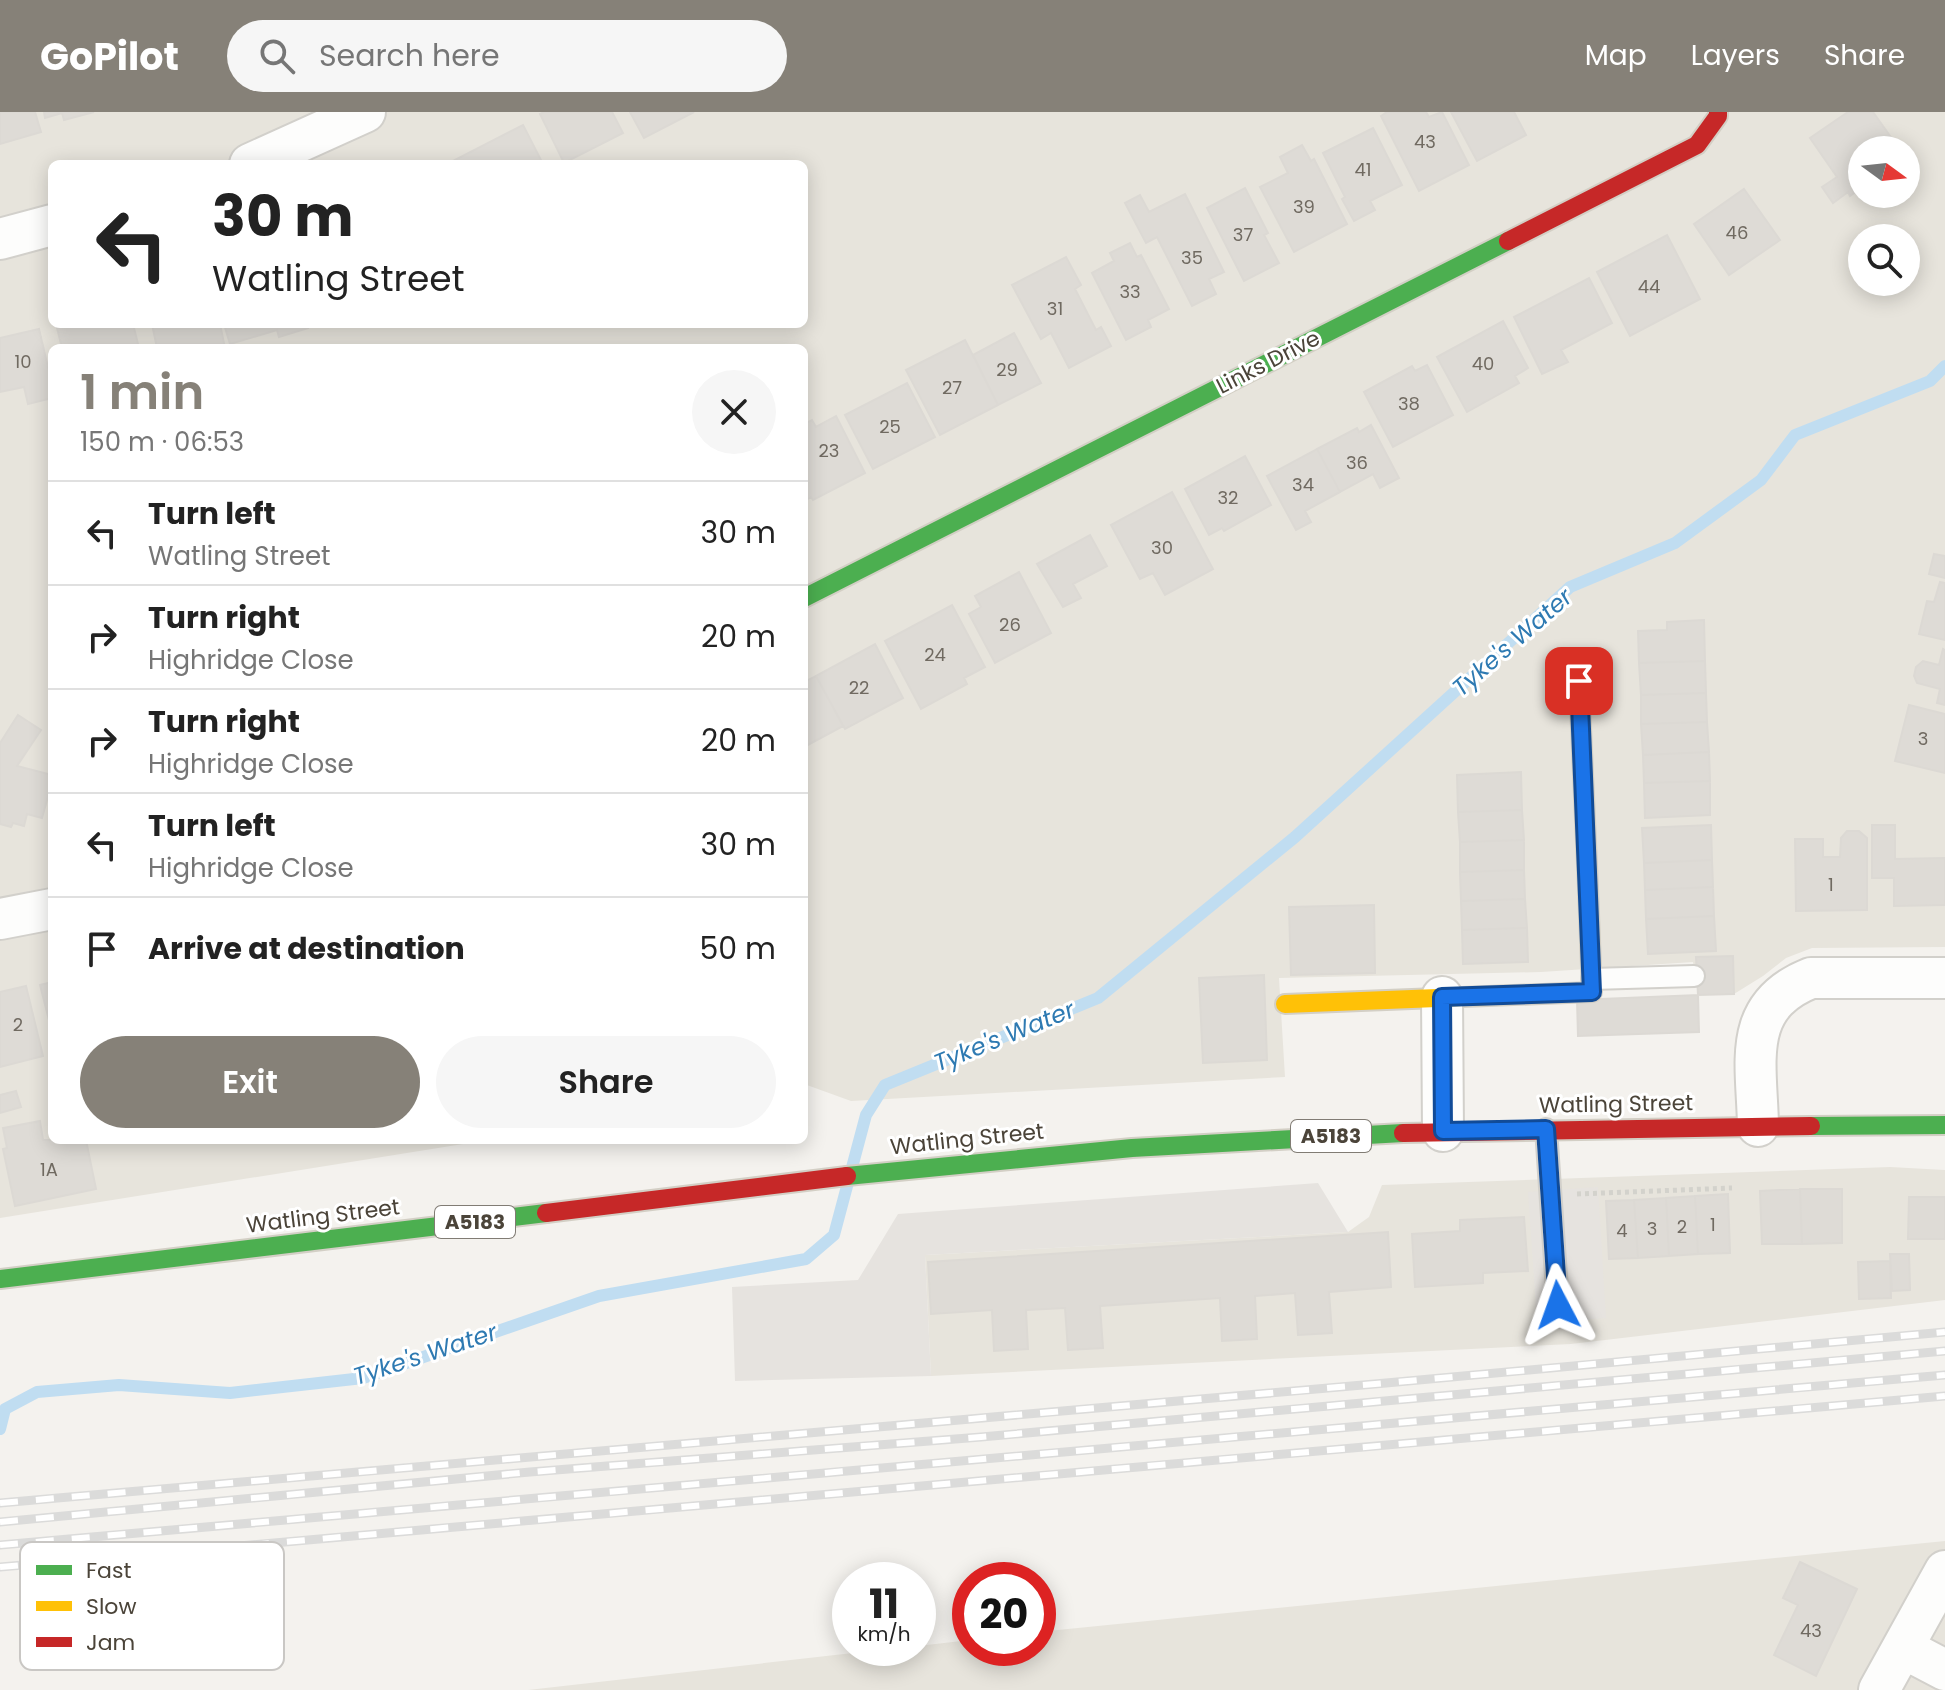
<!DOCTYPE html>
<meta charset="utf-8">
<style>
:root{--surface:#fff;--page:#f6f6f6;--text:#222;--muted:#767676;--line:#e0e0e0;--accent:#868178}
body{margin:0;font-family:Poppins,sans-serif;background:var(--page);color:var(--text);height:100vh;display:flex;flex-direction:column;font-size:30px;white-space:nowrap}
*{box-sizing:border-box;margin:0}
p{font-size:26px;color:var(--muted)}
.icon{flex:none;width:44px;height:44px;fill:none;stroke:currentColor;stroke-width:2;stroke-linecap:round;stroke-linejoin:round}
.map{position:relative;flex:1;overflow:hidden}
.drawer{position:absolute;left:48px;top:232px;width:760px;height:800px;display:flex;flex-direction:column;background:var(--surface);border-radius:12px;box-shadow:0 4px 20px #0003}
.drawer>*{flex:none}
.top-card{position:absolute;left:48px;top:48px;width:760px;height:168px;border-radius:12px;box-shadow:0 4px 20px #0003;background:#fff;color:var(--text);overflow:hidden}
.needle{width:52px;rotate:105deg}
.fabs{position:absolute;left:1848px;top:24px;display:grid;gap:16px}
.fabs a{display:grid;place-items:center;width:72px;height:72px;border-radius:50%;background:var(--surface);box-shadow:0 4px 20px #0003;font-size:40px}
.speed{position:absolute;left:832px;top:1450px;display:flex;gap:16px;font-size:40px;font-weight:700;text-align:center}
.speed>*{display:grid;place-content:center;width:104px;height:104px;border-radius:50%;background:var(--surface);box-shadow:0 4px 20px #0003;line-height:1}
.speed small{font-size:20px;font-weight:400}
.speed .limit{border:12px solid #d22;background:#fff;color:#111}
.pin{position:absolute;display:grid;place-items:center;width:68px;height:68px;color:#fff;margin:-34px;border-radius:16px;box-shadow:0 4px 12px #0006}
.me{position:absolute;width:88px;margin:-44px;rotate:356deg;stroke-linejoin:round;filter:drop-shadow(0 0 6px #0008)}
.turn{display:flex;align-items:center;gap:28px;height:168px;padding:0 32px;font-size:36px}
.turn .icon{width:104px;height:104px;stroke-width:2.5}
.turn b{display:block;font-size:56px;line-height:68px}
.round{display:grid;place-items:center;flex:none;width:84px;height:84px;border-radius:42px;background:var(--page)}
.summary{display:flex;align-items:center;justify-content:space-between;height:136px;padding:0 32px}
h1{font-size:48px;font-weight:600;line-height:60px;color:var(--accent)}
.cta{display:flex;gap:16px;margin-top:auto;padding:16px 32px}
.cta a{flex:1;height:92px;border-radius:48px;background:var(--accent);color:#fff;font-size:32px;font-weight:600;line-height:92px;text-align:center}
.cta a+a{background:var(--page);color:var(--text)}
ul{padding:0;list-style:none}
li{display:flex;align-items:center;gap:24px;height:104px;padding:0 32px;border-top:2px solid var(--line)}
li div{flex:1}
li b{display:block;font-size:30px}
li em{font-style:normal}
header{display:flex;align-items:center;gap:48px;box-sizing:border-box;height:112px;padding:0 40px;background:var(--accent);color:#fff}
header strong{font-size:38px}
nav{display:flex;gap:44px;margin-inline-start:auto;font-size:28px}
.search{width:560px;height:72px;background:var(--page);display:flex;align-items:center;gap:20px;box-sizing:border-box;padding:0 28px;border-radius:44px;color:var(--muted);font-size:30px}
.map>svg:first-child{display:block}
.residential{fill:#e7e4dc;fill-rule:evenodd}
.parking{fill:#e6e3df}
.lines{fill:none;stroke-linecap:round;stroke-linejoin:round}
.stream{stroke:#c0ddf1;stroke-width:12}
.building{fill:#dedbd6;stroke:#dcd9d4;stroke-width:2}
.lane-casing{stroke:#d2d0cb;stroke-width:24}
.street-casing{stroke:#d2d0cb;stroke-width:44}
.fast-casing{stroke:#d3cfc5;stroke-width:22}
.slow-casing{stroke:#d3cfc5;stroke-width:22}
.jam-casing{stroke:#d3cfc5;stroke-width:22}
.path{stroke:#d3d2cc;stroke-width:5;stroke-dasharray:4 4;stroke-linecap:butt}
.lane{stroke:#fdfdfc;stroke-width:20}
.street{stroke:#fdfdfc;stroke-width:40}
.fast{stroke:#4caf50;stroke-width:18}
.slow{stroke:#ffc107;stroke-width:18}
.jam{stroke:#c62828;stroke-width:18}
.rail-casing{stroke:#dbdbda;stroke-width:9}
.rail{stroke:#fff;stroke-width:6;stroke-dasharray:18;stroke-linecap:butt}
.route-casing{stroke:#114b97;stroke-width:20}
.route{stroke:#1a73e8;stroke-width:14}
.labels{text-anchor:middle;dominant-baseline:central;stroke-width:6;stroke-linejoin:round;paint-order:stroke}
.number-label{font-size:18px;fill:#706a61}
.shield{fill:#fff;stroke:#817c74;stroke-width:2}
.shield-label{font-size:20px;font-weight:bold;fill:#4b4439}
.street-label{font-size:22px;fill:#4b4439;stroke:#fff}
.water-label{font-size:24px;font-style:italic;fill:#2e7ab2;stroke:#fff}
.key{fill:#fff;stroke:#c9c7c4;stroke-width:2}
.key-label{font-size:22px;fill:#4b4439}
</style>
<header>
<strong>GoPilot</strong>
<div class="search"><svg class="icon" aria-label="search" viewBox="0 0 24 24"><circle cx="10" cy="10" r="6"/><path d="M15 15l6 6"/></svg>Search here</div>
<nav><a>Map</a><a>Layers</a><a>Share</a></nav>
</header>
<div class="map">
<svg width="1945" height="1578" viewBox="0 0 1945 1578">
<rect width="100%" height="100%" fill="#f4f2ee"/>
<path class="residential" d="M0 0H1945V835L1812 836 1786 846 1763 864 1734 882 1698 883 1693 850 1541 860 1279 866 1285 965 851 989 804 972V236H52V1028H488L0 1106ZM1862 38H1906V82H1862ZM52 52H804V212H52ZM1862 126H1906V170H1862Z
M1890 1055 1945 1058V1188L1571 1232 931 1264 925 1143 1348 1120 1369 1105 1382 1073Z
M1945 1429V1578H528L897 1536H918V1534L970 1528V1536H1038V1520Z"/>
<path class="parking" d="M1318 1071 1348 1120 925 1143 931 1264 735 1269 732 1175 858 1168 898 1102Z
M1598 1075 1606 1206 1537 1211 1528 1080Z"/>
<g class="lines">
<path class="stream" d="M0 1317 5 1297 37 1280 119 1273 230 1281 363 1266 599 1184 806 1147 834 1123 866 1003 885 973 1098 886 1295 725 1570 475 1675 431 1761 368 1795 323 1930 269 1945 254"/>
</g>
<path class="building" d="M0 0H35L41 20 0 32Z
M44 0H94L64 8 62 1 45 6Z
M544 0H612L623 21 564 51 540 2Z
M630 0H694L644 26Z
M1387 0H1426L1429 5 1442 0 1469 53 1419 79 1381 4Z
M1451 0H1514L1526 23 1477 49Z
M1848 0H1873L1900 38H1862V75L1850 84 1848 80 1833 91 1822 75 1837 65 1810 26Z
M523 13 543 52H450L449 51Z
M1373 16 1402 73 1370 89 1375 98 1354 109 1342 87 1345 85 1323 41Z
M1302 33 1311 49 1314 47 1347 112 1294 140 1260 75 1288 61 1280 45Z
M1245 76 1268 121 1264 123 1279 151 1244 169 1207 96Z
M1744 77 1780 128 1729 163 1694 112Z
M1185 82 1224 160 1209 167 1216 182 1192 194 1157 125 1146 131 1125 91 1140 83 1149 100Z
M1667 123 1700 187 1630 224 1597 160Z
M1130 131 1137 145 1141 143 1169 197 1148 208 1151 215 1126 228 1092 161 1114 149 1110 141Z
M1066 145 1081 173 1075 177 1096 218 1101 215 1111 234 1069 256 1051 221 1041 227 1012 173Z
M1589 166 1612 211 1561 238 1568 250 1542 262 1514 205Z
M1503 209 1528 256 1515 264 1519 271 1467 300 1437 245Z
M56 212H133L139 236H62Z
M152 212H220L225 236H157Z
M224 212H307L308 216 279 225 277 218 230 232Z
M39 217 52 272V286L28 292 24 275 0 280V226Z
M1014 221 1041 271 998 293 973 243Z
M965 228 998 293 940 323 906 258Z
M1427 253 1453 303 1393 335 1364 280 1412 254 1415 259Z
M907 271 935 325 873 357 845 303Z
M836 304 865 361 813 388 811 385 804 389V312L812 308 816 315Z
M1371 313 1399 366 1380 376 1373 362 1340 380 1317 337 1357 316 1359 320Z
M1317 337 1340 380 1305 399 1311 410 1296 418 1267 364Z
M1245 344 1271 393 1224 419 1222 416 1209 423 1185 377Z
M1172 380 1213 457 1165 483 1153 461 1140 467 1111 413Z
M1090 423 1107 454 1073 472 1081 486 1063 495 1037 452Z
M1934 442 1945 444V466L1929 462Z
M1019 460 1051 521 995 551 969 502 981 495 975 484Z
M1940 470 1945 471V528L1919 522 1927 489 1934 490Z
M952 493 985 555 964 566 967 572 921 597 885 529Z
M1704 508 1705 549 1639 551 1638 519 1667 518V510Z
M875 532 903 586 845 617 816 564Z
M1943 537 1945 538V593L1937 591 1940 577 1917 571 1914 564 1916 555 1923 549 1939 553Z
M1705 549 1706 581 1641 583 1639 551Z
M816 564 843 614 804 635V570Z
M1706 581 1707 610 1641 612V583Z
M1909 593 1945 602V661L1895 649Z
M18 603 41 618 17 654 52 663V670L42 706 27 702 24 714 13 711 11 715 0 712V631Z
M1707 610 1709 640 1643 643 1641 612Z
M1709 640 1710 669 1644 671 1643 643Z
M1521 660 1522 698 1458 700 1457 663Z
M1710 669V703L1645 706 1644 671Z
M1522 698 1524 728 1460 730 1458 700Z
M1711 713 1712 748 1644 751 1642 716Z
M1872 713H1895V747L1945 746V793L1894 794V766H1872Z
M1847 719H1859L1867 726V798L1796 799 1795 727H1823V745H1840L1841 726Z
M1524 728V758L1460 760V730Z
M1712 748 1713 775 1645 778 1644 751Z
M1524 758 1525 787 1461 789 1460 760Z
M1713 775 1714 804 1646 807 1645 778Z
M1525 787 1527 816 1462 818 1461 789Z
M1374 793 1375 861 1291 863 1289 795Z
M1714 804 1716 839 1648 842 1646 807Z
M1527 816 1528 850 1463 852 1462 818Z
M1733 844 1734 882 1698 883 1696 845Z
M1264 863 1267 948 1203 951 1199 866Z
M52 870V920L40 873Z
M26 874 43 944 0 955V880Z
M1698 883 1699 920 1578 924 1577 888Z
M16 979 21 995 0 1001V983Z
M40 1009 43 1028H86L96 1077 15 1094 3 1037 7 1036 3 1016Z
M1800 1077 1802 1132H1762L1760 1079Z
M1800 1077H1842V1131L1802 1132Z
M1728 1082 1730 1141 1698 1142 1695 1084Z
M1695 1084 1698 1142 1669 1144 1666 1086Z
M1909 1085H1945V1127H1908Z
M1666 1086 1669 1144 1638 1146 1634 1088Z
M1634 1088 1638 1146 1609 1147 1606 1089Z
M1524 1105 1528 1159 1483 1161V1171L1415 1175 1412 1122 1460 1119V1108Z
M1388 1120 1391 1175 1329 1180 1332 1221 1298 1223 1295 1181 1255 1184 1257 1227 1222 1229 1220 1186 1100 1194 1103 1236 1068 1238 1065 1196 1026 1198 1028 1237 994 1239 992 1198 931 1202 928 1150Z
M1890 1142H1909L1910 1178 1892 1179Z
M1890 1149 1891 1186 1859 1187 1858 1150Z
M1800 1450 1857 1477 1816 1564 1774 1543 1798 1493 1783 1486Z"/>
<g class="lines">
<defs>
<path id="lane" d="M1592 867 1694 864
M1546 1017 1558 1193"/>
<path id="street" d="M250 52 365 0
M0 127 52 113
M0 807 52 797
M1442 885 1443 1019
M1758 1014C1757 951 1740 894 1811 866H1945
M1903 1536 1945 1558
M1879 1578 1945 1459"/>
<path id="fast" d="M804 486 1508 129
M1579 569 1588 776
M1811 1014 1945 1013
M847 1064 1132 1036 1403 1021
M0 1167 546 1101"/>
<path id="slow" d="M1285 892 1592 880 1588 776"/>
<path id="jam" d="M1508 129 1697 33 1718 4V0
M1403 1021 1811 1014
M546 1101 847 1064"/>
</defs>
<use href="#lane" class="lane-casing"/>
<use href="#street" class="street-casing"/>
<use href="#fast" class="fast-casing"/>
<use href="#slow" class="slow-casing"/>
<use href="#jam" class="jam-casing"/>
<path class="path" d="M1577 1082 1732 1076"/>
<use href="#lane" class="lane"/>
<use href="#street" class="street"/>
<use href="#fast" class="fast"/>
<use href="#slow" class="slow"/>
<use href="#jam" class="jam"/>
<defs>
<path id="rail" d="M0 1391 1386 1271 1945 1220
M0 1410 530 1360 981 1325 1945 1239
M0 1433 1945 1263
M0 1455 1945 1284"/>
</defs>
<use href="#rail" class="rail-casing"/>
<use href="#rail" class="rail"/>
</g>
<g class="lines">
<defs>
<path id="route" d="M1558 1193 1546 1017 1443 1019 1442 885 1592 880 1579 569"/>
</defs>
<use href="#route" class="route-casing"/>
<use href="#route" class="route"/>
</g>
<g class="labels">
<g class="number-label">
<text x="1425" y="29">43</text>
<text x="1363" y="57">41</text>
<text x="1304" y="94">39</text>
<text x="1737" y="120">46</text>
<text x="1243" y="122">37</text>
<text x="1192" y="145">35</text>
<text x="1649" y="174">44</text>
<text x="1130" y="179">33</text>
<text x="1055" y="196">31</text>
<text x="23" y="249">10</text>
<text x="1483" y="251">40</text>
<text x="1007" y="257">29</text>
<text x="952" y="275">27</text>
<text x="1409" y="291">38</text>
<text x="890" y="314">25</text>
<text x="829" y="338">23</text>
<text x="1357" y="350">36</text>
<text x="1303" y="372">34</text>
<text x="1228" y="385">32</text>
<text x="1162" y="435">30</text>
<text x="1010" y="512">26</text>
<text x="935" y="542">24</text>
<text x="859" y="575">22</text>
<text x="1923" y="626">3</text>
<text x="1831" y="772">1</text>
<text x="18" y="912">2</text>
<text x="49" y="1057">1A</text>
<text x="1713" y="1112">1</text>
<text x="1682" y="1114">2</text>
<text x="1652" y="1116">3</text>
<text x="1622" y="1118">4</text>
<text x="1811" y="1518">43</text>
</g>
<g class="shield">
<rect x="1291" y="1008" width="80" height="32" rx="6"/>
<rect x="435" y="1094" width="80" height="32" rx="6"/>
</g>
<g class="shield-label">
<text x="1331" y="1024">A5183</text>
<text x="475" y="1110">A5183</text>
</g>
<g class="street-label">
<text transform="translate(1268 250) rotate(-27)">Links Drive</text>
<text transform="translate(1616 992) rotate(-1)">Watling Street</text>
<text transform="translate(967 1027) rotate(-6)">Watling Street</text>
<text transform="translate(323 1104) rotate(-7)">Watling Street</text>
</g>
<g class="water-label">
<text transform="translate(1512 530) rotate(-41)">Tyke's Water</text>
<text transform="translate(1004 924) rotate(-22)">Tyke's Water</text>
<text transform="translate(425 1242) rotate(-18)">Tyke's Water</text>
</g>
</g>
<rect x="20" y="1430" width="264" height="128" rx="12" class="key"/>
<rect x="36" y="1453" width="36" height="10" fill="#4caf50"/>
<rect x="36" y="1489" width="36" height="10" fill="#ffc107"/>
<rect x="36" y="1525" width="36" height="10" fill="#c62828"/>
<g class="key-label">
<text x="86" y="1466">Fast</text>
<text x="86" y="1502">Slow</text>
<text x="86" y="1538">Jam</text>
</g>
</svg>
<div class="fabs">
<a><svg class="needle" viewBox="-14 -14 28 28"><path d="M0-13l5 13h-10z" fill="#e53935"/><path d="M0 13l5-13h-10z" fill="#767676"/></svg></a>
<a><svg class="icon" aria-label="search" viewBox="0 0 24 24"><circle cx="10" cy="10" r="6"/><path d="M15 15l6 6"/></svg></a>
</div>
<div class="speed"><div>11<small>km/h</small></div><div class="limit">20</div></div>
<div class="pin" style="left:1579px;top:569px;background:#d93025"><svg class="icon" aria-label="arrive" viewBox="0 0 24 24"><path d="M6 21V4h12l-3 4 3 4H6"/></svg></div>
<svg class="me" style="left:1558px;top:1193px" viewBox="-20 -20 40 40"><path d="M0-17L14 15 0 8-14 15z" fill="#1a73e8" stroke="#fff" stroke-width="4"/></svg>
<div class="top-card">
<div class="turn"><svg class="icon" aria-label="left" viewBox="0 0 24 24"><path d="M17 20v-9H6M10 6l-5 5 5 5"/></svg><div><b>30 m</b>Watling Street</div></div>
</div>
<section class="drawer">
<div class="summary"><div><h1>1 min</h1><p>150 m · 06:53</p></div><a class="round"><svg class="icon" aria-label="close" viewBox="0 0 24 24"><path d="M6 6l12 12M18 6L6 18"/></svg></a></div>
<ul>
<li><svg class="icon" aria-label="left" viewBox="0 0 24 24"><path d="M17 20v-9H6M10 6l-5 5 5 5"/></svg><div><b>Turn left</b><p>Watling Street</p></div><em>30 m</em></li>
<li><svg class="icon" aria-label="right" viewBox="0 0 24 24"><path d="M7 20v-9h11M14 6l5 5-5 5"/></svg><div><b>Turn right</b><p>Highridge Close</p></div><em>20 m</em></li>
<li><svg class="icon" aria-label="right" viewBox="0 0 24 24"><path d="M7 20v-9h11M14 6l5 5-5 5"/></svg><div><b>Turn right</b><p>Highridge Close</p></div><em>20 m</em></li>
<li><svg class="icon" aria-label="left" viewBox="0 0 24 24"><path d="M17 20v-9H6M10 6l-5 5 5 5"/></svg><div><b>Turn left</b><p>Highridge Close</p></div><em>30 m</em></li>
<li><svg class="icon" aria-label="arrive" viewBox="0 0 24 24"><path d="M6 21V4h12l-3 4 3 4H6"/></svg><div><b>Arrive at destination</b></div><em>50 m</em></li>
</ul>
<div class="cta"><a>Exit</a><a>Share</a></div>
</section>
</div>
